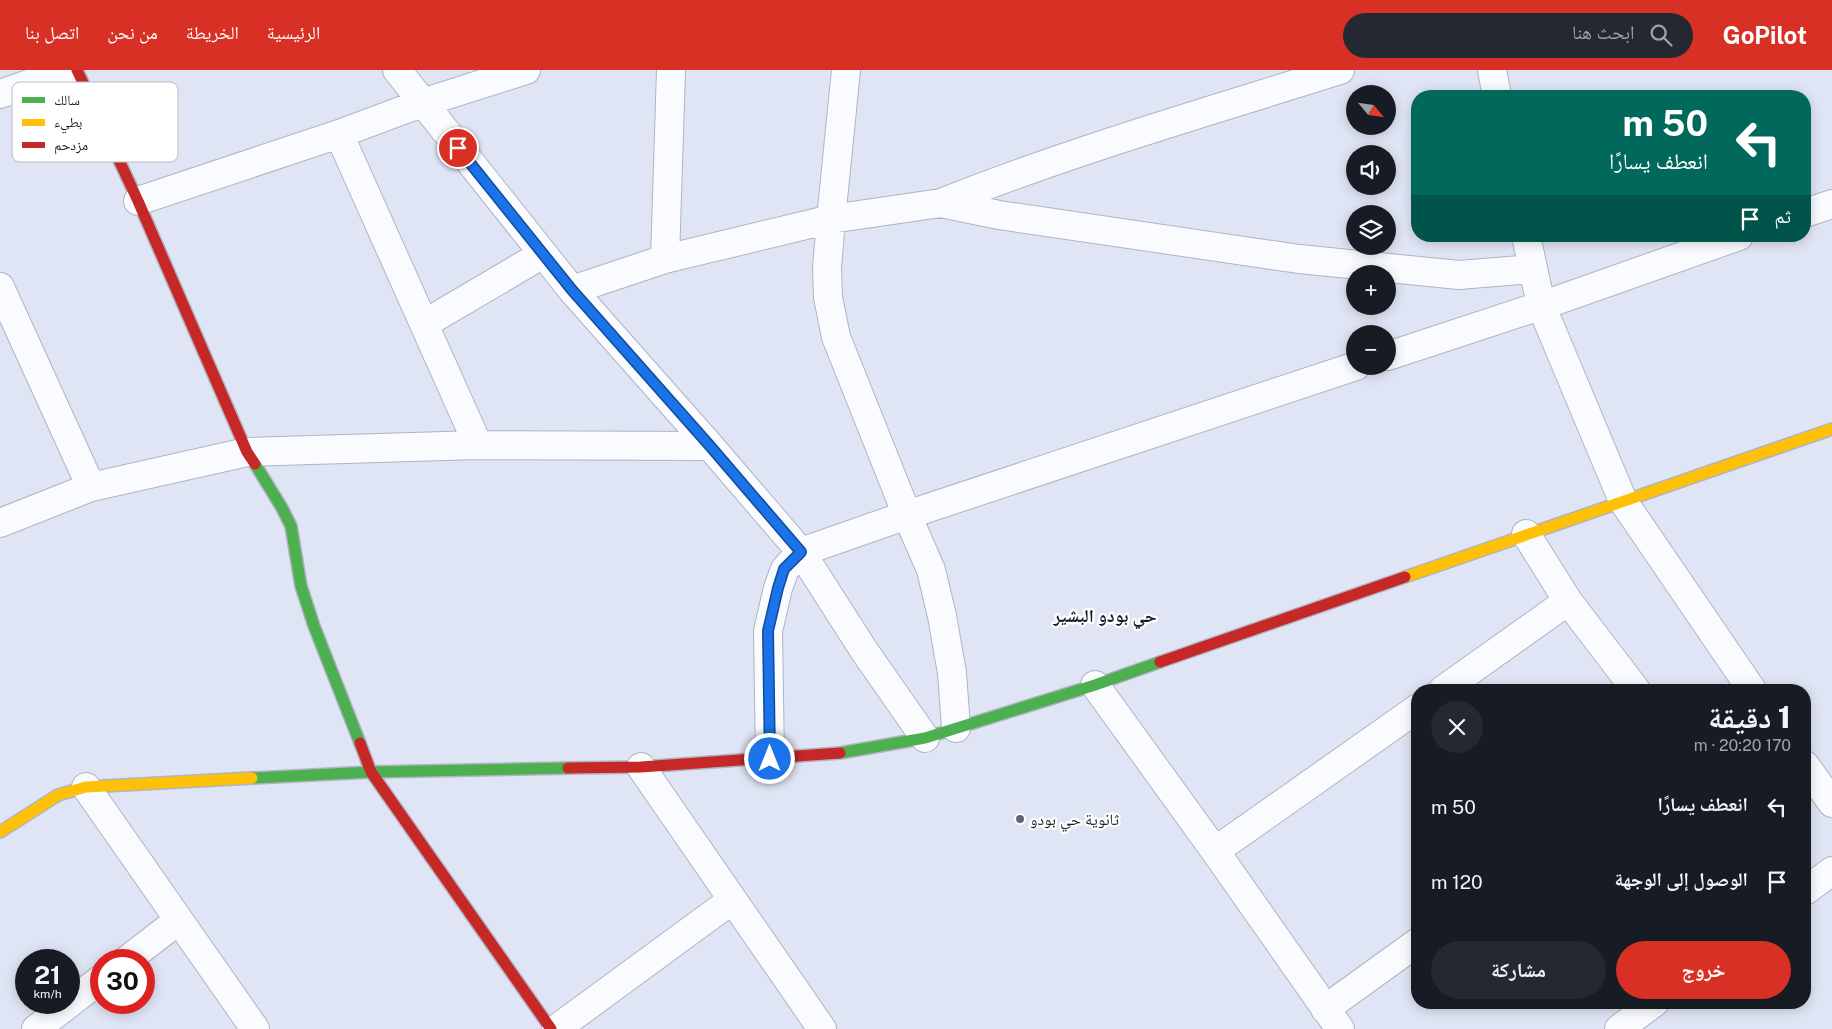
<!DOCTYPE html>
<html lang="ar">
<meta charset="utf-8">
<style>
:root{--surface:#171b24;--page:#242831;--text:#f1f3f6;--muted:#9ea1a6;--accent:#d93025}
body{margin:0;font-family:"Public Sans","Noto Naskh Arabic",sans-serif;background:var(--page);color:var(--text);direction:rtl;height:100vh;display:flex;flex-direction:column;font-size:19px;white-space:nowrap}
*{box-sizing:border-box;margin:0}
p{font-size:16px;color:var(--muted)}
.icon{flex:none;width:28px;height:28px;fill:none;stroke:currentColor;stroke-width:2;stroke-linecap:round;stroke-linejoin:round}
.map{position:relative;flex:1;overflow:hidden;direction:ltr}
.sheet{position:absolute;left:1411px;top:614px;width:400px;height:325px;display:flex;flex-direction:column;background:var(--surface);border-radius:20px;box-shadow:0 2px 12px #0003;direction:rtl}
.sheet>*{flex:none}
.top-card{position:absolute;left:1411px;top:20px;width:400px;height:152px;border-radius:20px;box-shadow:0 2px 12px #0003;direction:rtl;background:#00695c;color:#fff;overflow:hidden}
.needle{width:32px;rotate:119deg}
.tools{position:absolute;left:1346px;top:15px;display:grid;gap:10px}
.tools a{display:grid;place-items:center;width:50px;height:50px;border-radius:50%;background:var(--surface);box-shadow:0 2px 12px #0003;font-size:25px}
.speed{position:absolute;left:15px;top:879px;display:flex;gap:10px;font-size:25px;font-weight:700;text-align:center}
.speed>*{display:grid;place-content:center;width:65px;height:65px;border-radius:50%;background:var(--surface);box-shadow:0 2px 12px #0003;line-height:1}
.speed small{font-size:12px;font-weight:400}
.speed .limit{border:8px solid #d22;background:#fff;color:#111}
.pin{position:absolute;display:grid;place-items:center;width:42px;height:42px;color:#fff;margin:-21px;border:2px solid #fff;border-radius:50%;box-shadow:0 1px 5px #0007}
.me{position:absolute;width:55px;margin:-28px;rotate:0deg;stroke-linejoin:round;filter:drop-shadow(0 0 4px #0008)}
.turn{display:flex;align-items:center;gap:18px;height:105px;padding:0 20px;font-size:22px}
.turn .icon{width:65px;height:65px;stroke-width:2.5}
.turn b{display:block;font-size:35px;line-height:42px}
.then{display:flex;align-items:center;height:48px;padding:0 20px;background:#0003;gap:10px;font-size:19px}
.round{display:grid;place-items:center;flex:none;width:52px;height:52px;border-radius:26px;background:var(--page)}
.headline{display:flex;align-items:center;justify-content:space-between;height:85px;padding:0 20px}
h1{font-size:30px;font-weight:800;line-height:38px}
.primary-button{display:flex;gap:10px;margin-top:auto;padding:10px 20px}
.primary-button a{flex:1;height:58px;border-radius:30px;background:var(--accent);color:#fff;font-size:20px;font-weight:800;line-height:58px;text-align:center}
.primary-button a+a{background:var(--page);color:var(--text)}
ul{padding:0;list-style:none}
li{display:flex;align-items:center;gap:15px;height:75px;padding:0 20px}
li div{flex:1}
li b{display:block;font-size:19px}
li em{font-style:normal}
header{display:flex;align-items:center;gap:30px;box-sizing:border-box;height:70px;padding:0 25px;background:var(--accent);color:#fff}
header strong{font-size:24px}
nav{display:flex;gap:28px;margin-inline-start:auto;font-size:18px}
.search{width:350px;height:45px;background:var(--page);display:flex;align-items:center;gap:12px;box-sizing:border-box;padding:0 18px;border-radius:28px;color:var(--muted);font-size:19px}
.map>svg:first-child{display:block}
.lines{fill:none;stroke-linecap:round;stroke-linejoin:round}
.street-casing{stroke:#b0b4c1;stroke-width:30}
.fast-casing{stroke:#b0b4c1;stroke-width:14}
.slow-casing{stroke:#b0b4c1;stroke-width:14}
.jam-casing{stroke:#b0b4c1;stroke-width:14}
.street{stroke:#fafbfe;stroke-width:28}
.fast{stroke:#4caf50;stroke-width:11}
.slow{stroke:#ffc107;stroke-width:11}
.jam{stroke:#c62828;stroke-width:11}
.route-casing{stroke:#114b97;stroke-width:12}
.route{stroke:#1a73e8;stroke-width:9}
.poi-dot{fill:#606470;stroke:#fff;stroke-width:2}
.labels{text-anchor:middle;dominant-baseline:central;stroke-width:4.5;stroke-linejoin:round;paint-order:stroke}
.poi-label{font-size:16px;fill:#1b1e29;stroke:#fff;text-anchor:start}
.neighbourhood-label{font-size:18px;font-weight:bold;fill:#1b1e29;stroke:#fff}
.key{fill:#fff;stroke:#bbbcbf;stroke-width:1}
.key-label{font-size:14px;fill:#1b1e29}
</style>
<header>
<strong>GoPilot</strong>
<div class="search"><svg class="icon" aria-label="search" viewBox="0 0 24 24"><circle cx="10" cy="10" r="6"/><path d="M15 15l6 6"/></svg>ابحث هنا</div>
<nav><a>الرئيسية</a><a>الخريطة</a><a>من نحن</a><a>اتصل بنا</a></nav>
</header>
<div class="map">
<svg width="1832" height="959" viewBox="0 0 1832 959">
<rect width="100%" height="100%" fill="#e0e5f5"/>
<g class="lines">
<defs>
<path id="street" d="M397 0 572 220 710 376 801 482 865 582 925 668
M846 0 831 149 827 198 828 227 836 267 907 445 931 500 942 546 952 603 956 658
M1492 0 1497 26
M0 24 69 0
M339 64 478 375
M138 131 339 64 422 33 526 0
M941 133C1071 81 1207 42 1340 0
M1805 143 1832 134
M1526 166 1541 235 1623 431 1752 620
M665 189 831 149 941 133 999 145 1299 189 1459 205 1533 199
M0 217 91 417
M572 220 665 189 671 0
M424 254 543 184
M1388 286 1558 230 1739 166
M0 453 91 417 247 382 478 375 710 376
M1526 464 1568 531 1636 620
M1095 615 1215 781 1340 959
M1443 620 1568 531
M770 689 768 561 778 518 785 499 801 482 907 445 1356 296
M1805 695 1832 733
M641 697 822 959
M86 717 255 959
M1215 781 1418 638
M1805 821 1832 801
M127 890 179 850
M1325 939 1418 872
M36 959 101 909
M556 959 732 830
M1619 959 1655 932"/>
<path id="fast" d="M255 394 282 438 291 456 301 516 314 556 360 673
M840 683 925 668 1095 615 1160 592
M252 708 371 702 568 698"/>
<path id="slow" d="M1405 507 1832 359
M0 762 58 725 86 717 252 708"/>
<path id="jam" d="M77 0 138 131 247 382 255 394
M1160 592 1405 507
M360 673 371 702 551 959
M568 698 641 697 840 683"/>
</defs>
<use href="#street" class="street-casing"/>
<use href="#fast" class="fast-casing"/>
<use href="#slow" class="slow-casing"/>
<use href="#jam" class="jam-casing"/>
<use href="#street" class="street"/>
<use href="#fast" class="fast"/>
<use href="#slow" class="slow"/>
<use href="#jam" class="jam"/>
</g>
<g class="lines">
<defs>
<path id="route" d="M458 78 572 220 710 376 801 482 784 499 778 518 768 561 770 689"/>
</defs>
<use href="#route" class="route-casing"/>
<use href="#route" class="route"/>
</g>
<circle class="poi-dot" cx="1020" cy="749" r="5"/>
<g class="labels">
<g class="poi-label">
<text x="1030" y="749">ثانوية حي بودو</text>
</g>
<g class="neighbourhood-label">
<text x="1105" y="545">حي بودو البشير</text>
</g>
</g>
<rect x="12" y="12" width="166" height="80" rx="8" class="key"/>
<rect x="22" y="27" width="23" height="6" fill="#4caf50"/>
<rect x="22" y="49" width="23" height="7" fill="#ffc107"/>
<rect x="22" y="72" width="23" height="6" fill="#c62828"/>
<g class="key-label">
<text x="54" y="35">سالك</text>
<text x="54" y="57">بطيء</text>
<text x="54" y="80">مزدحم</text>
</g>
</svg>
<div class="tools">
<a><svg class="needle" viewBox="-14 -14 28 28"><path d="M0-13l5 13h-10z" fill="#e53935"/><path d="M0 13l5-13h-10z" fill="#9ea1a6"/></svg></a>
<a><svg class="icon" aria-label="sound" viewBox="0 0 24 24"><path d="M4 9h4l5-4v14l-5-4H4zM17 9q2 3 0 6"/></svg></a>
<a><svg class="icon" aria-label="layers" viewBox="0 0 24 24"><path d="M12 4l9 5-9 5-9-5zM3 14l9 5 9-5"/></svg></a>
<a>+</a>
<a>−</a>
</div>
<div class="speed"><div>21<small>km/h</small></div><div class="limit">30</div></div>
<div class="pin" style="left:458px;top:78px;background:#d93025"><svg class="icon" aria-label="arrive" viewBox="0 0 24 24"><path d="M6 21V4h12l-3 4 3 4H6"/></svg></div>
<svg class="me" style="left:770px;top:689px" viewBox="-20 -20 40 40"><circle r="17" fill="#1a73e8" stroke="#fff" stroke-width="3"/><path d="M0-11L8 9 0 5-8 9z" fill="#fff"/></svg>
<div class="top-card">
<div class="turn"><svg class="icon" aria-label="left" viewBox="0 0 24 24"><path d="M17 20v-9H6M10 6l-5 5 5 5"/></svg><div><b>50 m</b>انعطف يسارًا</div></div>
<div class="then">ثم<svg class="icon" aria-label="arrive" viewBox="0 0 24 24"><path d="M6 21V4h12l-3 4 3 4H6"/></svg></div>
</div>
<section class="sheet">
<div class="headline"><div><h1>1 دقيقة</h1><p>170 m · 20:20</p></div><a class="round"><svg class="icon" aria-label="close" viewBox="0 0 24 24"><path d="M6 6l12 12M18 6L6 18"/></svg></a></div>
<ul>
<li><svg class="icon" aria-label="left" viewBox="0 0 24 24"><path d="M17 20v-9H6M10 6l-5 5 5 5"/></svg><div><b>انعطف يسارًا</b></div><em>50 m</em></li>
<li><svg class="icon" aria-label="arrive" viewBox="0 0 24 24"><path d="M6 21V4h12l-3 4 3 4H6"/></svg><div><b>الوصول إلى الوجهة</b></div><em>120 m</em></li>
</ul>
<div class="primary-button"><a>خروج</a><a>مشاركة</a></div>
</section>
</div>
